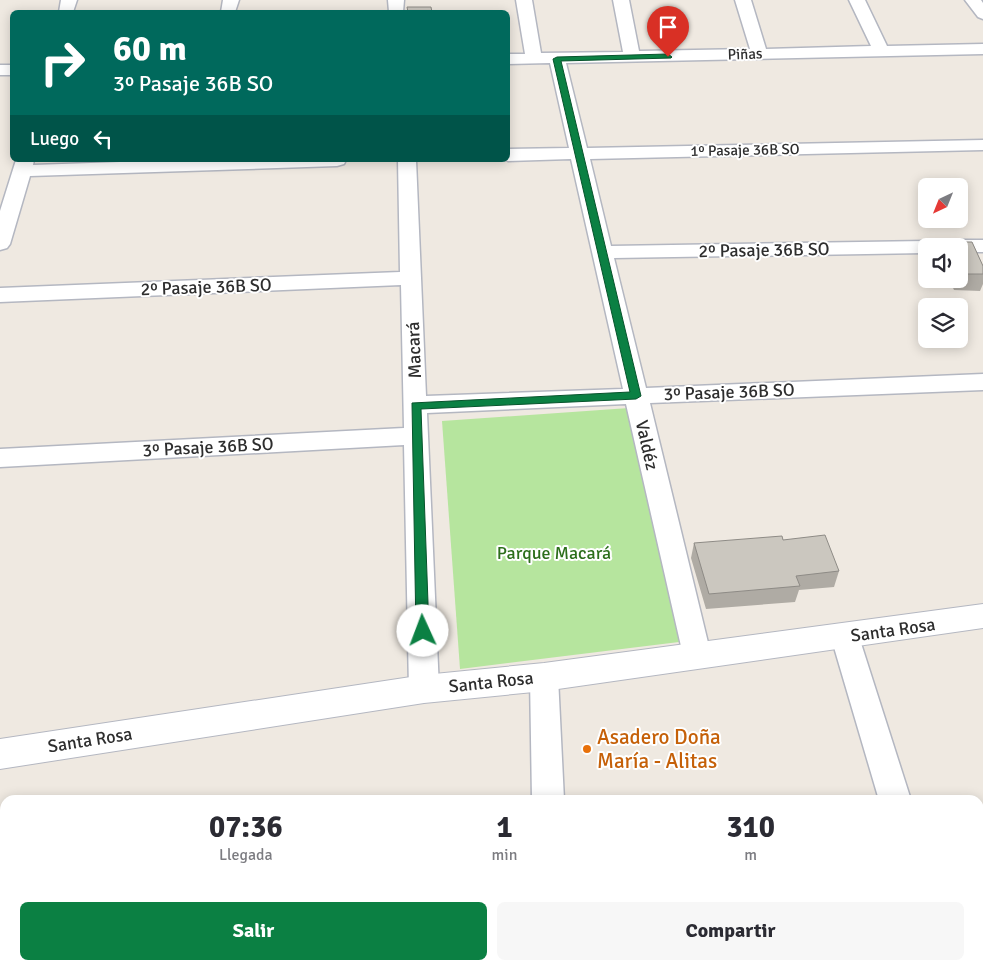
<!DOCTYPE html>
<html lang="es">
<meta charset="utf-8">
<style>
:root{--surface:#fff;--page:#f7f7f7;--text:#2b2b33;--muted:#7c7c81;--accent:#0b8043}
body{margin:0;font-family:Signika,sans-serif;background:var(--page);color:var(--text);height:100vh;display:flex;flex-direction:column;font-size:19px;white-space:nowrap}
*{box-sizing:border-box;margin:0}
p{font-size:16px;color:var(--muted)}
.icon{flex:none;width:28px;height:28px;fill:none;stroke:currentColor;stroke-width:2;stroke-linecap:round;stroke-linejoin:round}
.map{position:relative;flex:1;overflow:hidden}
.details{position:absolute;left:0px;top:795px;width:984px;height:175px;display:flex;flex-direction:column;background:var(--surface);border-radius:15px 15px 0 0;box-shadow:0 2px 12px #0003}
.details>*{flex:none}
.banner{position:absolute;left:10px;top:10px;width:500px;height:152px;border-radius:8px;box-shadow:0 2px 12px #0003;background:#00695c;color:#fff;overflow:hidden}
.needle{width:32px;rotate:223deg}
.tools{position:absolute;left:918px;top:178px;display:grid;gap:10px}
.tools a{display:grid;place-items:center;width:50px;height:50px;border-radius:8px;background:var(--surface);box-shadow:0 2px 12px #0003;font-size:25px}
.pin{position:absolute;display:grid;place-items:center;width:42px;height:42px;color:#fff;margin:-51px -21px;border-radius:50% 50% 50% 0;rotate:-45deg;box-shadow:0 0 5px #0007}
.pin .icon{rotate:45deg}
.me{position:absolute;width:55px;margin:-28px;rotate:358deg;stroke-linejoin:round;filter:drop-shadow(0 0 4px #0008)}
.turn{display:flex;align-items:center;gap:18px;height:105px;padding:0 20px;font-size:22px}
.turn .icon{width:65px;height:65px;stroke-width:2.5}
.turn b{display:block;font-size:35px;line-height:42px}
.then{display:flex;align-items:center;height:48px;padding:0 20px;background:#0003;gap:10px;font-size:19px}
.eta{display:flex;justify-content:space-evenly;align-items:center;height:85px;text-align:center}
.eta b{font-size:30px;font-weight:700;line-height:35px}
.action{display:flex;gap:10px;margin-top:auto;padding:10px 20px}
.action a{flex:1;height:58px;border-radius:8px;background:var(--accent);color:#fff;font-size:20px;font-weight:700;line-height:58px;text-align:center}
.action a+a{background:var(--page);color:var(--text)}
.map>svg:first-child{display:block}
.green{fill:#b6e59e}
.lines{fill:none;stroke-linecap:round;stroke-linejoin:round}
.minor-casing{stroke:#b4b7c1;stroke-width:3}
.tertiary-casing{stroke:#b4b7c1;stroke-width:2}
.minor{fill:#fff;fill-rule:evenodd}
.tertiary{fill:#fff;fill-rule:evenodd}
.wall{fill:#afaba4}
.building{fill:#cbc7bf;stroke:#8e8b86}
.route{fill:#0b8043;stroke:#07532c}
.food-dot{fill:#e8710a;stroke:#fff;stroke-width:2}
.labels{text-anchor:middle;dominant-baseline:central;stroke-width:4;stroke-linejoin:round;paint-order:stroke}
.far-street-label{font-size:15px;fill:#2e2e2e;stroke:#fff}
.street-label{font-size:18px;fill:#2e2e2e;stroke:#fff}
.park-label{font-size:18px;fill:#2c6e1b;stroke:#fff}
.near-food-label{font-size:21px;fill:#c56008;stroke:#fff;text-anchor:start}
</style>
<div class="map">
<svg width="983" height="970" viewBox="0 0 983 970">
<rect width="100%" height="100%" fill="#efe9e1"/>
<path class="green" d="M629 408 679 642 460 669 442 421Z"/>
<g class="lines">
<defs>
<path id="minor" d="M61 0H77L73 12H59Z
M223 0H239L235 12H221Z
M388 0H404L403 12H389Z
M516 0H532L541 53 623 52 613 0H629L639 51 750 49 735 0H751L766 49 871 46 849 0H865L887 46 983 44V54L566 63 587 148 983 140V150L590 159 611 246 926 241 933 243 936 246H926V253L614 258 646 388 983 374V390L650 403 711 655 707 663 697 667 687 663 683 655 626 404 427 413 439 689 434 698 424 702 414 698 409 689 404 445 0 467V449L404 428 401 285 0 302V288L400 272 398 160H416L426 396 623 389 571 159 508 161 506 160 508 149 569 148 550 63 508 64V54H525Z
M965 0H981L983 3V19L978 17Z
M0 65H12V75H0Z
M16 160H34L33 165 178 160H346L344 164 337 166 30 176 10 244 7 248 0 250V211Z
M958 240H983V252H959V246H948L951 242Z
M845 625 855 629 859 637 911 800H879L831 637 835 629Z
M544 665 554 668 558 677 564 800H532L530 677 534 668Z
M536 965H570V970H536Z
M927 965H961L963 970H929Z"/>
<path id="tertiary" d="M983 604V628L544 691 424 703 0 769V739L424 675 544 663Z"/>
</defs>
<use href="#minor" class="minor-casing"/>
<use href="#tertiary" class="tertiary-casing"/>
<use href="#minor" class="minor"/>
<use href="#tertiary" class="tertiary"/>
</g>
<path class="wall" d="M946 242H972L983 266V284L980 291 954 290 949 279H959V246H944Z
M783 540 839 571 834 587 799 590 795 602 706 609 691 558 694 543Z"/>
<path class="building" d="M407 7H431L432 12H408Z
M946 242H972L983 266V274H961L959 270V246H948Z
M825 535 839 571 796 576 800 586 709 594 694 543 782 536 783 540Z"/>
<path class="route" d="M668 54 672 57 671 58 561 61 641 396 636 399 421 409 429 631 423 636 418 634 416 631 412 403 630 392 553 59 557 57Z"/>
<circle class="food-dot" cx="587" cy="749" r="5"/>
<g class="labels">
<g class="far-street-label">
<text transform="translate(745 54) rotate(-2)">Piñas</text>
<text transform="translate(745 150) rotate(-1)">1º Pasaje 36B SO</text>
</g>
<g class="street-label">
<text transform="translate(764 250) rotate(-1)">2º Pasaje 36B SO</text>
<text transform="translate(206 287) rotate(-2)">2º Pasaje 36B SO</text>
<text transform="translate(414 350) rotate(-92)">Macará</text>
<text transform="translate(729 392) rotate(-2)">3º Pasaje 36B SO</text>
<text transform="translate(647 445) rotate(77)">Valdéz</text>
<text transform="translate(208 447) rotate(-3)">3º Pasaje 36B SO</text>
<text transform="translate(893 630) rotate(-8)">Santa Rosa</text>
<text transform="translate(491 682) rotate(-6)">Santa Rosa</text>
<text transform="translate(90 740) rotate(-9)">Santa Rosa</text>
</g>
<g class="park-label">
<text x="554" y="553">Parque Macará</text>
</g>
<g class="near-food-label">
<text x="597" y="737">Asadero Doña<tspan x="597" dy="24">María - Alitas</tspan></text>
</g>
</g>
</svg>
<div class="tools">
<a><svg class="needle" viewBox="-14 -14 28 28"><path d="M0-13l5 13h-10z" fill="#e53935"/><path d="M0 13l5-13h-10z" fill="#7c7c81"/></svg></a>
<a><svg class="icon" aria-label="sound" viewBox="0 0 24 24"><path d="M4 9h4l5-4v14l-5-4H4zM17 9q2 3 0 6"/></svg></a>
<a><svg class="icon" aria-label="layers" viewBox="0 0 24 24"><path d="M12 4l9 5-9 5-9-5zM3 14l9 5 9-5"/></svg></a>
</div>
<div class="pin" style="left:668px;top:57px;background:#d93025"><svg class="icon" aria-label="arrive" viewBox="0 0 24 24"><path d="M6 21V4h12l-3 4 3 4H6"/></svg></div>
<svg class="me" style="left:423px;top:631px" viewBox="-20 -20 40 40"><circle r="19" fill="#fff"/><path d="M0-13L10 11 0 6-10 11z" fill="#0b8043"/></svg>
<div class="banner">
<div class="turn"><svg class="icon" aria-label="right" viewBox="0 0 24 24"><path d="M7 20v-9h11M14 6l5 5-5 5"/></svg><div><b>60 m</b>3º Pasaje 36B SO</div></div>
<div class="then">Luego<svg class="icon" aria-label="left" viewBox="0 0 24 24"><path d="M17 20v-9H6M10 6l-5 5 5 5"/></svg></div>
</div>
<section class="details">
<div class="eta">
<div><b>07:36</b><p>Llegada</p></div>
<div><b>1</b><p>min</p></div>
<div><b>310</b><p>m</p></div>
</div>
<div class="action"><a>Salir</a><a>Compartir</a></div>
</section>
</div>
